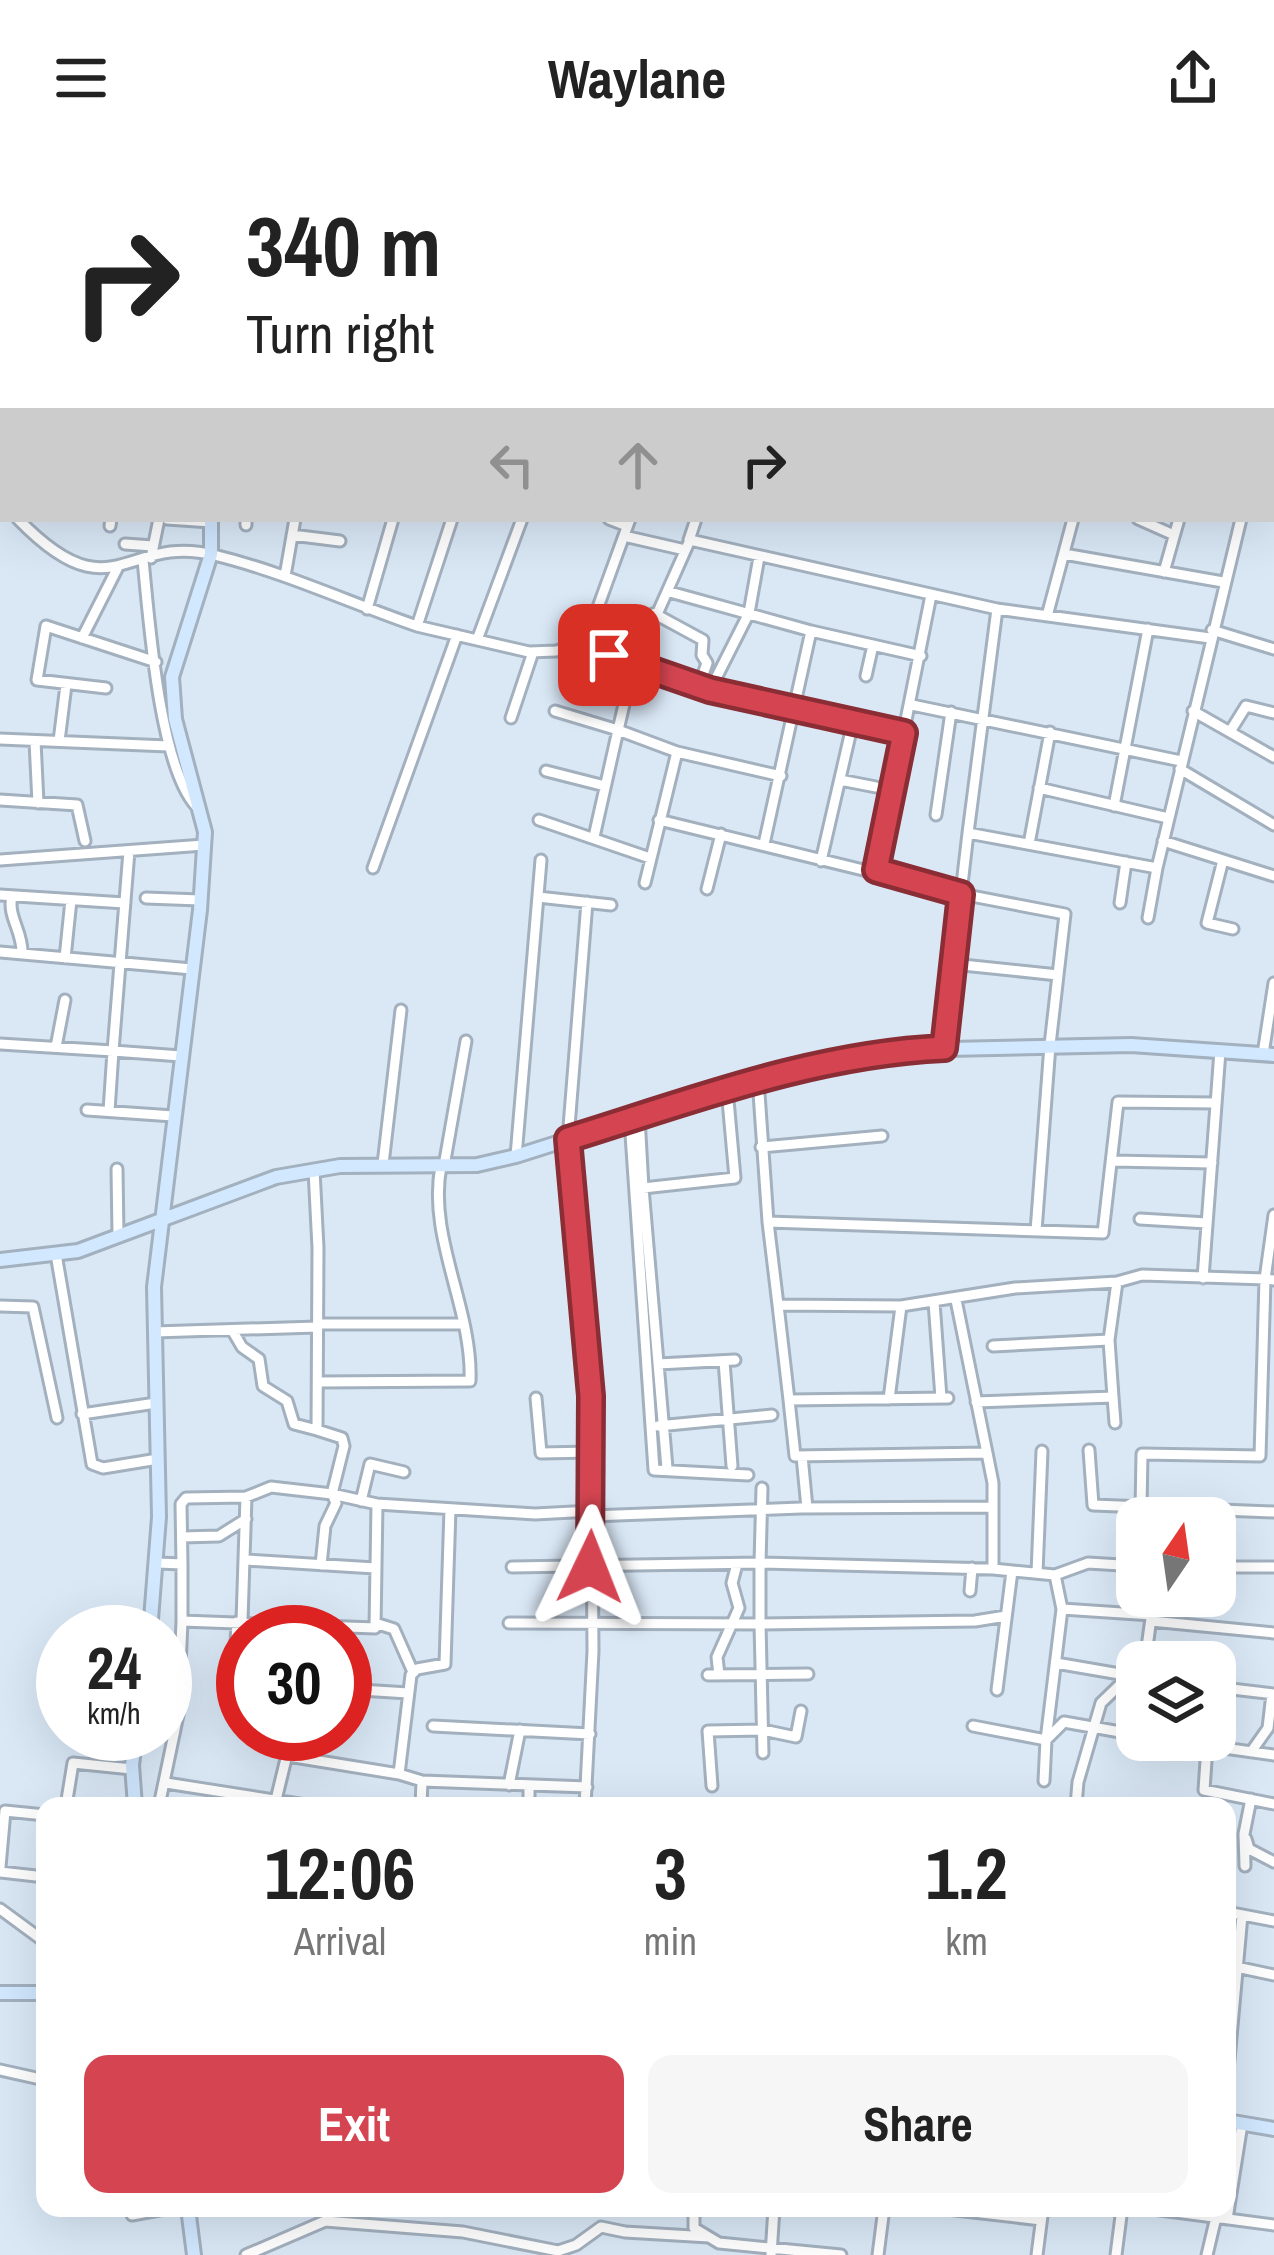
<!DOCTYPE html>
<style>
:root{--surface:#fff;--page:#f6f6f6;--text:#222;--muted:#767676;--accent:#d54551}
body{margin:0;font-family:"Archivo Narrow",sans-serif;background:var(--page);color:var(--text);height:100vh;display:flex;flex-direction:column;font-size:45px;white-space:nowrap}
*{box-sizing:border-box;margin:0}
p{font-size:39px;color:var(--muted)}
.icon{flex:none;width:66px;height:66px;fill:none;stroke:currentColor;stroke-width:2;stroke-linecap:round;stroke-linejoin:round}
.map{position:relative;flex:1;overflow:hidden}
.panel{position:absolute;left:36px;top:1641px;width:1200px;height:420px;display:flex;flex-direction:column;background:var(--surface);border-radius:24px;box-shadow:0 12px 48px #0002}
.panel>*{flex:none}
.top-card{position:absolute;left:0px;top:0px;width:1275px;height:366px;box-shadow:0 12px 48px #0002;background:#fff;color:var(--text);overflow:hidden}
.needle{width:78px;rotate:13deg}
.tools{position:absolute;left:1116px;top:1341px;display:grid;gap:24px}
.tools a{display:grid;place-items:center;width:120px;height:120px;border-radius:24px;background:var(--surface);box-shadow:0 12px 48px #0002;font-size:60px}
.speed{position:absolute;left:36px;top:1449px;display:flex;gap:24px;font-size:60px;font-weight:700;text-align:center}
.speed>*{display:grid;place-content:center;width:156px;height:156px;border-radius:50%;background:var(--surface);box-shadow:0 12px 48px #0002;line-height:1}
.speed small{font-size:30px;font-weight:400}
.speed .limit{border:18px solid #d22;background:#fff;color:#111}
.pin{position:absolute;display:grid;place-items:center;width:102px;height:102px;color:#fff;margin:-51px;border-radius:24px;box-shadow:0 6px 18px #0006}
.me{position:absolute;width:132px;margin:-66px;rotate:2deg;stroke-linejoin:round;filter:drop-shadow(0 0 9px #0008)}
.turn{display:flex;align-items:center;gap:42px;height:252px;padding:0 48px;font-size:54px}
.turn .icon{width:156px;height:156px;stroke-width:2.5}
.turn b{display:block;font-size:84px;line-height:102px}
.lanes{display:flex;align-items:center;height:114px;padding:0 48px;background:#0003;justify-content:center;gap:60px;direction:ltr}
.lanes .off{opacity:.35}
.eta{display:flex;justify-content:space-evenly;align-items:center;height:204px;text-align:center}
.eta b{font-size:72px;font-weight:700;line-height:84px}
.primary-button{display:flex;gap:24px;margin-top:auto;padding:24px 48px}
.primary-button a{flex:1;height:138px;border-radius:24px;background:var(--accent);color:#fff;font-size:48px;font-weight:700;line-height:138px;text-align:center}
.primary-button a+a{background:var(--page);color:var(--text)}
header{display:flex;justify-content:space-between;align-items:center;height:156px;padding:0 48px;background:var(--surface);font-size:54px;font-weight:700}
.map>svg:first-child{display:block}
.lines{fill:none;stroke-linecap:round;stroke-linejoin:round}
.street-casing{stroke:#a3b0be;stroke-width:15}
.secondary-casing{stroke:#a3b0be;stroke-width:18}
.street{stroke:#fff;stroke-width:9}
.secondary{stroke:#d1e8ff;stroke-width:12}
.route-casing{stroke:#8a2d35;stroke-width:30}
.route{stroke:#d54551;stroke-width:21}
</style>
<header><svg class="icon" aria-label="menu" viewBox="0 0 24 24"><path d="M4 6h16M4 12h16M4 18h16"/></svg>Waylane<svg class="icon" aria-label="share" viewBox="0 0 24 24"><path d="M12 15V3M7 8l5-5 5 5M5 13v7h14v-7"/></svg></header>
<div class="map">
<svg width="1274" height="2099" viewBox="0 0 1274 2099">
<rect width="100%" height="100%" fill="#dae8f6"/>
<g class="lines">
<defs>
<path id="street" d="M71 0 85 3
M116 0 117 3
M169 0V3
M302 0 328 3
M738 0 754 3
M1030 0 1043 3
M42 3 43 0
M448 3V0
M965 3 966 0
M1144 3 1145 0
M0 20 4 0
M1272 53H1274
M1272 112H1274
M0 125 3 126
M1272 174 1274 175
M0 224 3 225
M1272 232 1274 233
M1272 268 1274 262
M0 271 3 272
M0 344 3 347
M18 363C113 461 125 377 214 399 284 416 350 447 417 470L452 363
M167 363 211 366
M609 363 627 370
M630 363 585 487 633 510 618 574 677 596 645 727
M1138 363 1174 379
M246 369V363
M110 370 111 363
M292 379 340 385
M624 380 685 394
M689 384 696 363
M125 388 153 390
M1064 398 1223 426
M151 402 159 363
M143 404C149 463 159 609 196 650
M1164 416 1179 363
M285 420 295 363
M670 436 811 475 764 688
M367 453 393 363
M655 458 703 484 702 499 707 507 699 530
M1047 460 1073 363
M417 470 529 496 556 495 585 487 658 456 690 384 997 453
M1212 474 1274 493
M811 475 921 500
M82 482 117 413
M477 484 522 363
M633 510 710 534 905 577
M866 520 873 489
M106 532 37 524 46 470 156 506
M710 534 749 457 759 401
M912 549 1181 605
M555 555 618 574 594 681
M1193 555 1274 601
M511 562 533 496
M1231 574 1246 550 1274 557
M0 583 168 590
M35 585 38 647
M59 585 66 529
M677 596 781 620
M1180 613 1274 669
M546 615 605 630
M840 624 876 631
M1039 632 1168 662
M0 644 77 649 85 685
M1114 650 1148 473
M936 659 951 556
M539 664 650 702
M659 664 961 738 1065 758 1050 889 1036 1075
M968 677 997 453 1210 482
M1163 685 1274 720
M1029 688 1050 576
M129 695 113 895 181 900
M0 704 204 689
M1223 704 1207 767 1233 773
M821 705 853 566
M373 712 457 479
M876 714 931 439
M707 733 721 678
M0 739 125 747
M12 740C7 761 23 775 22 798
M538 741 611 749
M146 742 200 744
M1120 747 1126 706
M1148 762 1157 712
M0 796 192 813
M65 802 71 744
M953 808 1058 819
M0 888 113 895 109 955
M56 891 65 844
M943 892 968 677 1157 712 1241 363
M1263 898 1274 827
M758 923 768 1066 778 1149 901 1150 1015 1132 1117 1126
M87 954 173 960
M639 961 643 1032
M630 964 654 1314 748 1319
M761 991 882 980
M516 1000 541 704
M1113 1005 1212 1007
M383 1008 401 854
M444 1010 466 885
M117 1013 118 1079
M314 1014 318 1092 317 1274 342 1282 344 1290 332 1338 336 1347 325 1370 321 1409
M1140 1063 1207 1067
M768 1066 1103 1077 1118 946 1216 947
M56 1098 92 1308 103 1312 158 1303
M1203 1122 1220 895
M956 1144 987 1297
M934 1146 941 1242
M778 1149 789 1244 948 1242
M0 1150 33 1151 57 1262
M318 1168H463
M232 1174 242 1191 259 1203 263 1230 287 1245 294 1268 317 1274
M154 1176 317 1171
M993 1190 1109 1184
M724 1205 732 1310
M658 1208 735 1204
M318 1226 470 1225C473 1153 427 1081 441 1010
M1113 1241 1115 1267
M536 1242 541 1297 592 1296
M889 1243 901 1150
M976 1246 1113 1241 1109 1184 1117 1126 1142 1119 1265 1123 1274 1059
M82 1258 156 1247
M658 1270 772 1259
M1089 1294 1093 1349 1274 1356
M802 1300 807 1352
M667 1312 643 1032 735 1022 727 933
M762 1332 760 1407 993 1413V1327L987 1297 795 1300 789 1244
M361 1345 370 1308 404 1316
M1141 1353 1142 1298 1260 1300 1265 1123 1274 1124
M591 1360 801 1352 992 1351
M182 1381 219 1380 246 1363
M246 1404 375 1412
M158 1407 182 1408V1465L375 1472 377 1348 535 1358 592 1355
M182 1408 181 1348 186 1342 246 1341 271 1331 332 1338 377 1348
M1215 1411H1274
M993 1413 1055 1419 1062 1453 1152 1459
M1037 1417 1042 1295
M1055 1419 1088 1407 1137 1410
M970 1435 972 1412
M242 1465 246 1341
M1151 1465 1274 1477
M375 1467 394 1473 413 1516
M509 1467 760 1468V1407L512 1411
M1145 1506 1154 1440
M1056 1507 1137 1521
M708 1519 808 1518
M719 1519 717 1501 739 1452 732 1427 737 1408
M1215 1531 1274 1538
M345 1533 408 1537
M997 1534 1012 1415
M233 1547 237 1466
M433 1570 590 1578
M973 1570 1046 1584 1062 1453
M1167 1584 1274 1599
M1207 1590 1204 1634 1274 1648
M1251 1596 1268 1572 1272 1538
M763 1597 760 1468 975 1465 1006 1460
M288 1600 399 1618 422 1625 587 1631
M399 1618 411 1519 417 1513 445 1508 450 1353
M1044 1625 1046 1584 1064 1566 1137 1579
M166 1627 312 1650
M509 1629 520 1574
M712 1630 708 1575 763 1574 796 1581 801 1555
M275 1648 292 1578
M66 1650 73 1607 132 1613
M159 1650 178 1559 182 1465
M421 1650 422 1625
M529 1650V1629
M585 1650 593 1495 591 1240 568 983 587 746
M1076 1650 1078 1626 1101 1547 1130 1519
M1246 1683 1249 1693 1274 1706
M1245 1710 1244 1678 1251 1643
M0 1711 5 1655 45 1659
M0 1716 45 1721
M0 1753 45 1786
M1227 1756 1274 1765
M1227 1809 1274 1819
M0 1914 45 1924
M1227 1926 1242 1759
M694 2052V2072L719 2087 841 2099
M938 2052 1041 2064
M1145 2052 1274 2069
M132 2059 170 2052
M1227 2063 1242 1968
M246 2099 325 2065 463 2076 558 2095 576 2089 601 2071 625 2076 709 2081
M771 2099 774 2052
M878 2099 884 2052
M1037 2099 1043 2052
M1116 2099 1122 2052
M1207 2099 1216 2061"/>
<path id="secondary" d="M218 3 219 0
M0 1104 78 1095 276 1021 340 1010 477 1009 516 1000 758 923 839 904 903 894 1131 889 1274 899
M150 1476 159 1361 154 1131 200 754 205 676 175 563 172 521 211 398V363
M135 1650 132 1609 136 1578
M0 1837H45
M1227 1965 1274 1973
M188 2052 194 2099"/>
</defs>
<use href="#street" class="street-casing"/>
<use href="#secondary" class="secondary-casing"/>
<use href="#street" class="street"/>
<use href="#secondary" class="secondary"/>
</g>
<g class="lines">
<defs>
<path id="route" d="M590 1411 591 1240 568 983C691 945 813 898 944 892L961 738 876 714 904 577 710 534 609 499"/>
</defs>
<use href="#route" class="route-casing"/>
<use href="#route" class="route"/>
</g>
</svg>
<div class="tools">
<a><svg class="needle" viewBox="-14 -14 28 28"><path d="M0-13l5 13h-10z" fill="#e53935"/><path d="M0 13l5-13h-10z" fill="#767676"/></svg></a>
<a><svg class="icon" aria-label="layers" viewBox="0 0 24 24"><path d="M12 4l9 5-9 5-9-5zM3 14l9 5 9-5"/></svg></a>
</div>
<div class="speed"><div>24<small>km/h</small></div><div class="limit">30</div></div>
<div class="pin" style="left:609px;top:499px;background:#d93025"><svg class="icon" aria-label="arrive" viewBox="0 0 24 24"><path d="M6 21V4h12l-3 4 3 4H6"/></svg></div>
<svg class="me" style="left:590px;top:1411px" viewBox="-20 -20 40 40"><path d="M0-17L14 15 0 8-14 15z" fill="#d54551" stroke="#fff" stroke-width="4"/></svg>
<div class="top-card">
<div class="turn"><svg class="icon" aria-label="right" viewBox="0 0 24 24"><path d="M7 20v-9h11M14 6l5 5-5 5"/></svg><div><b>340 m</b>Turn right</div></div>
<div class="lanes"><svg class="icon off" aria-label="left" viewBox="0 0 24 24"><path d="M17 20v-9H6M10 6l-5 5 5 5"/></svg><svg class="icon off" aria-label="ahead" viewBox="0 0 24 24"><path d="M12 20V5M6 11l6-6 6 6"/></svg><svg class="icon" aria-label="right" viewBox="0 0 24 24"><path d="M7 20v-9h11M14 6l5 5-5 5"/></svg></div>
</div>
<section class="panel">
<div class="eta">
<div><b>12:06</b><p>Arrival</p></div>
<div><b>3</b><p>min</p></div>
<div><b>1.2</b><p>km</p></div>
</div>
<div class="primary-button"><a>Exit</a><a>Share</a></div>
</section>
</div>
